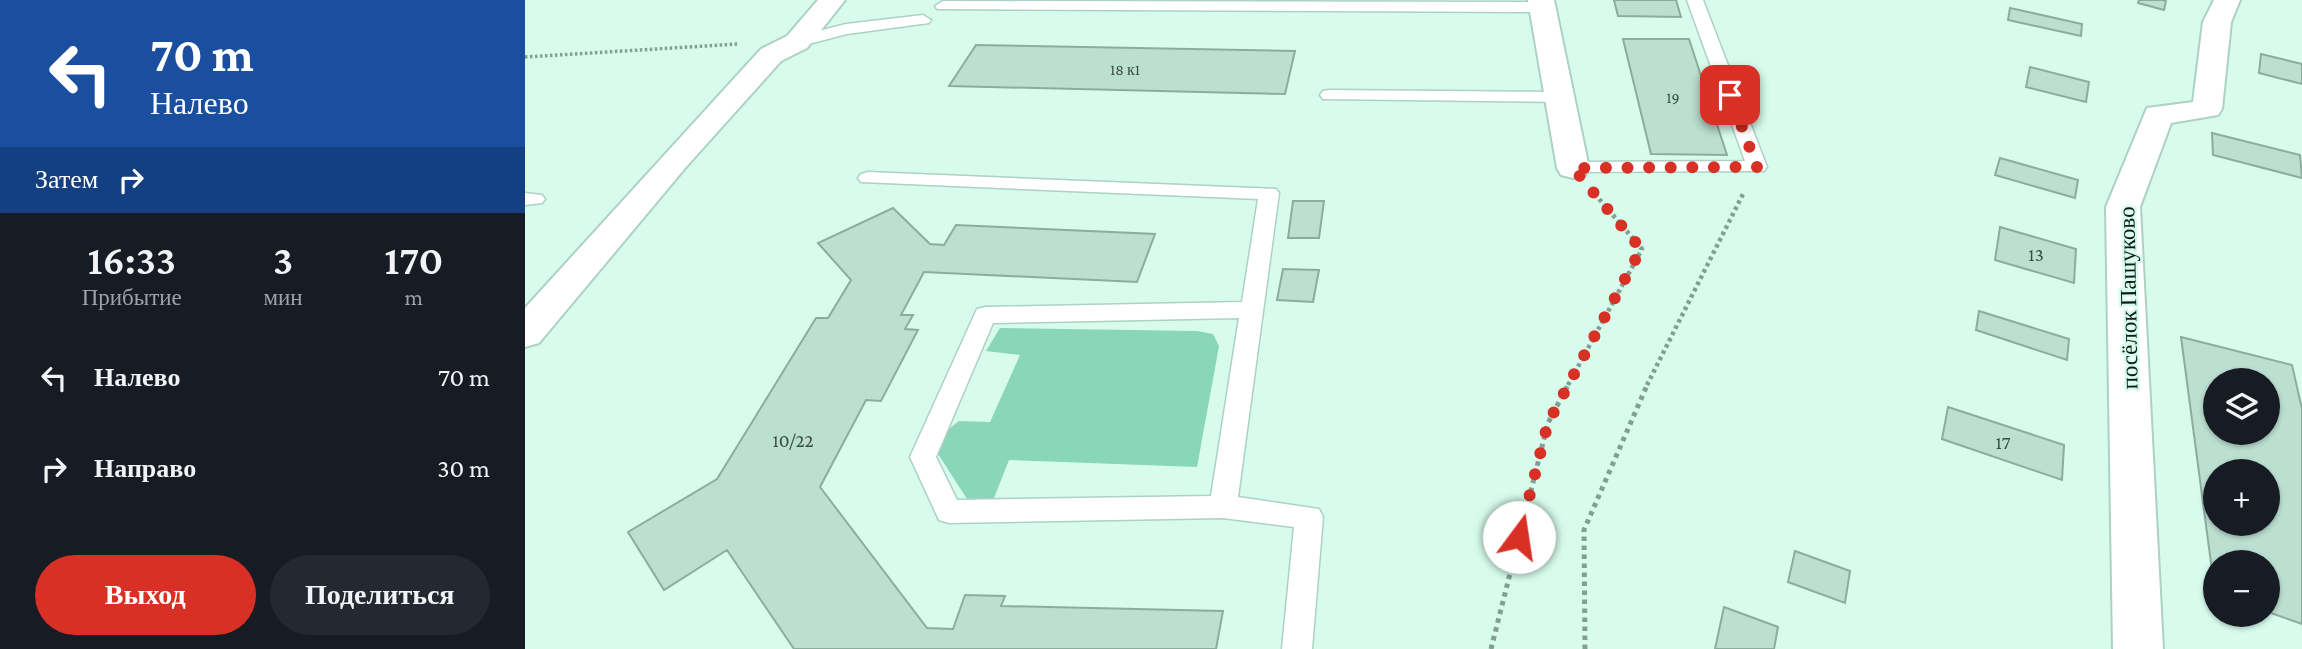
<!DOCTYPE html>
<html lang="ru">
<meta charset="utf-8">
<style>
:root{--surface:#171b24;--page:#242831;--text:#f1f3f6;--muted:#9ea1a6;--accent:#d93025}
body{margin:0;font-family:"Crimson Pro",serif;background:var(--page);color:var(--text);height:100vh;display:flex;flex-direction:column;font-size:26px;white-space:nowrap}
*{box-sizing:border-box;margin:0}
p{font-size:23px;color:var(--muted)}
.icon{flex:none;width:38px;height:38px;fill:none;stroke:currentColor;stroke-width:2;stroke-linecap:round;stroke-linejoin:round}
.map{position:relative;flex:1;overflow:hidden}
.details{display:flex;flex-direction:column;background:var(--surface);width:525px}
.details>*{flex:none}
.guide{background:#1a4fa0;color:#fff;overflow:hidden}
.buttons{position:absolute;left:1678px;top:368px;display:grid;gap:14px}
.buttons a{display:grid;place-items:center;width:77px;height:77px;border-radius:50%;background:var(--surface);box-shadow:0 2px 5px #0004;font-size:35px}
.pin{position:absolute;display:grid;place-items:center;width:60px;height:60px;color:#fff;margin:-30px;border-radius:14px;box-shadow:0 4px 10px #0006}
.me{position:absolute;width:77px;margin:-38px;rotate:14deg;stroke-linejoin:round;filter:drop-shadow(0 0 5px #0008)}
.turn{display:flex;align-items:center;gap:24px;height:147px;padding:0 35px;font-size:32px}
.turn .icon{width:91px;height:91px;stroke-width:2.5}
.turn b{display:block;font-size:49px;line-height:60px}
.then{display:flex;align-items:center;height:66px;padding:0 35px;background:#0003;gap:14px;font-size:26px}
.eta{display:flex;justify-content:space-evenly;align-items:center;height:119px;text-align:center}
.eta b{font-size:42px;font-weight:600;line-height:49px}
.button{display:flex;gap:14px;margin-top:auto;padding:14px 35px}
.button a{flex:1;height:80px;border-radius:42px;background:var(--accent);color:#fff;font-size:28px;font-weight:600;line-height:80px;text-align:center}
.button a+a{background:var(--page);color:var(--text)}
ul{padding:0;list-style:none}
li{display:flex;align-items:center;gap:21px;height:91px;padding:0 35px}
li div{flex:1}
li b{display:block;font-size:26px}
li em{font-style:normal}
main{display:flex;flex:1;min-height:0}
.map>svg:first-child{display:block}
.green{fill:#89d6ba}
.building{fill:#bbdfd0;stroke:#8aad9f;stroke-width:2;fill-rule:evenodd}
.lines{fill:none;stroke-linecap:round;stroke-linejoin:round}
.service-casing{stroke:#add1c3;stroke-width:3}
.minor-casing{stroke:#add1c3;stroke-width:4}
.path-far2{stroke:#839e93;stroke-width:3.5;stroke-dasharray:2.5 2.5;stroke-linecap:butt}
.path-far1{stroke:#839e93;stroke-width:4.5;stroke-dasharray:3.5 3.5;stroke-linecap:butt}
.path{stroke:#839e93;stroke-width:5;stroke-dasharray:4.5 4.5;stroke-linecap:butt}
.service{fill:#fff;fill-rule:evenodd}
.minor{fill:#fff;fill-rule:evenodd}
.route{stroke:#d93025;stroke-width:12;stroke-dasharray:0 21.6}
.labels{text-anchor:middle;dominant-baseline:central;stroke-width:5;stroke-linejoin:round;paint-order:stroke}
.far-number-label{font-size:16px;fill:#394c44}
.number-label{font-size:19px;fill:#394c44}
.street-label{font-size:23px;fill:#0e1b16;stroke:#d7fced}
</style>
<main>
<section class="details">
<div class="guide">
<div class="turn"><svg class="icon" aria-label="left" viewBox="0 0 24 24"><path d="M17 20v-9H6M10 6l-5 5 5 5"/></svg><div><b>70 m</b>Налево</div></div>
<div class="then">Затем<svg class="icon" aria-label="right" viewBox="0 0 24 24"><path d="M7 20v-9h11M14 6l5 5-5 5"/></svg></div>
</div>
<div class="eta">
<div><b>16:33</b><p>Прибытие</p></div>
<div><b>3</b><p>мин</p></div>
<div><b>170</b><p>m</p></div>
</div>
<ul>
<li><svg class="icon" aria-label="left" viewBox="0 0 24 24"><path d="M17 20v-9H6M10 6l-5 5 5 5"/></svg><div><b>Налево</b></div><em>70 m</em></li>
<li><svg class="icon" aria-label="right" viewBox="0 0 24 24"><path d="M7 20v-9h11M14 6l5 5-5 5"/></svg><div><b>Направо</b></div><em>30 m</em></li>
</ul>
<div class="button"><a>Выход</a><a>Поделиться</a></div>
</section>
<div class="map">
<svg width="1777" height="649" viewBox="0 0 1777 649">
<rect width="100%" height="100%" fill="#d7fced"/>
<path class="green" d="M475 328 672 331 688 334 694 346 672 467 484 460 469 498 442 499 406 443 434 421 465 422 495 355 461 351Z"/>
<path class="building" d="M1089 0H1151L1156 17 1093 16Z
M1614 0H1638L1641 1 1639 10 1613 3Z
M1485 8 1557 24 1556 36 1483 20Z
M1098 39H1164L1202 155 1126 154Z
M451 45 770 51 760 94 424 86Z
M1736 54 1777 64V84L1734 73Z
M1505 67 1564 82 1561 102 1501 87Z
M1687 133 1775 155 1777 178 1688 155Z
M1475 158 1553 180 1550 198 1470 175Z
M768 201H799L794 238H763Z
M368 208 405 244 419 245 431 225 630 234 612 282 399 272 376 315H388L380 329 393 330 356 401 341 400 295 487 402 628 428 629 440 595 480 596 476 606 698 611 691 649H269L202 550 139 590 103 532 192 479 291 318H303L326 280 293 243Z
M1475 227 1551 249 1549 283 1470 260Z
M758 269 794 270 788 302 752 300Z
M1454 311 1544 339 1542 360 1451 330Z
M1656 337 1767 365 1777 409V624L1743 612V562H1690V593ZM1690 380H1743V432H1690ZM1690 471H1743V523H1690Z
M1423 407 1539 445 1537 480 1417 439Z
M1270 551 1325 571 1320 603 1263 582Z
M1199 607 1253 627 1249 649H1190Z"/>
<g class="lines">
<defs>
<path id="service" d="M1162 0H1178L1242 167 1239 171 1041 172 1038 168 1048 162 1220 161Z
M418 1 1017 2 1025 7 1017 12 412 9 410 6Z
M398 15 406 20 404 23 322 34 272 47 264 42 266 38 321 24Z
M804 90 1035 92 1044 97 1035 102 798 99 795 95 798 91Z
M343 172 751 189 754 193 713 497 794 509 798 517 787 649H757L769 527 698 518 424 523 414 520 385 457 452 309 460 307 717 302 733 199 336 182 333 178 336 174ZM714 318 686 496 432 500 411 457 468 323Z
M0 193 17 195 20 199 17 203 0 205Z"/>
<path id="minor" d="M293 0H320L282 48 256 61 161 167 14 343 0 347V308L236 49 262 36Z
M1003 0H1029L1064 168 1060 175 1048 178 1036 175 1032 168Z
M1689 0H1715L1706 22 1697 109 1693 115 1646 123 1615 207 1638 649H1588L1581 207 1622 108 1668 102 1678 22Z"/>
</defs>
<use href="#service" class="service-casing"/>
<use href="#minor" class="minor-casing"/>
<path class="path-far2" d="M0 57 213 44"/>
<path class="path-far1" d="M1043 385 1117 249 1069 193
M1122 385 1219 192"/>
<path class="path" d="M966 649 1023 423 1044 383
M1060 649 1059 530 1123 383"/>
<use href="#service" class="service"/>
<use href="#minor" class="minor"/>
</g>
<g class="lines">
<path class="route" d="M994 537 1023 423 1116 249 1048 168 1232 167 1205 95"/>
</g>
<g class="labels">
<g class="far-number-label">
<text x="600" y="69">18 к1</text>
<text x="1148" y="97">19</text>
</g>
<g class="number-label">
<text x="1511" y="254">13</text>
<text x="268" y="440">10/22</text>
<text x="1478" y="442">17</text>
</g>
<g class="street-label">
<text transform="translate(1603 298) rotate(-91)">посёлок Пашуково</text>
</g>
</g>
</svg>
<div class="buttons">
<a><svg class="icon" aria-label="layers" viewBox="0 0 24 24"><path d="M12 4l9 5-9 5-9-5zM3 14l9 5 9-5"/></svg></a>
<a>+</a>
<a>−</a>
</div>
<div class="pin" style="left:1205px;top:95px;background:#d93025"><svg class="icon" aria-label="arrive" viewBox="0 0 24 24"><path d="M6 21V4h12l-3 4 3 4H6"/></svg></div>
<svg class="me" style="left:994px;top:537px" viewBox="-20 -20 40 40"><circle r="19" fill="#fff"/><path d="M0-13L10 11 0 6-10 11z" fill="#d93025"/></svg>
</div>
</main>
